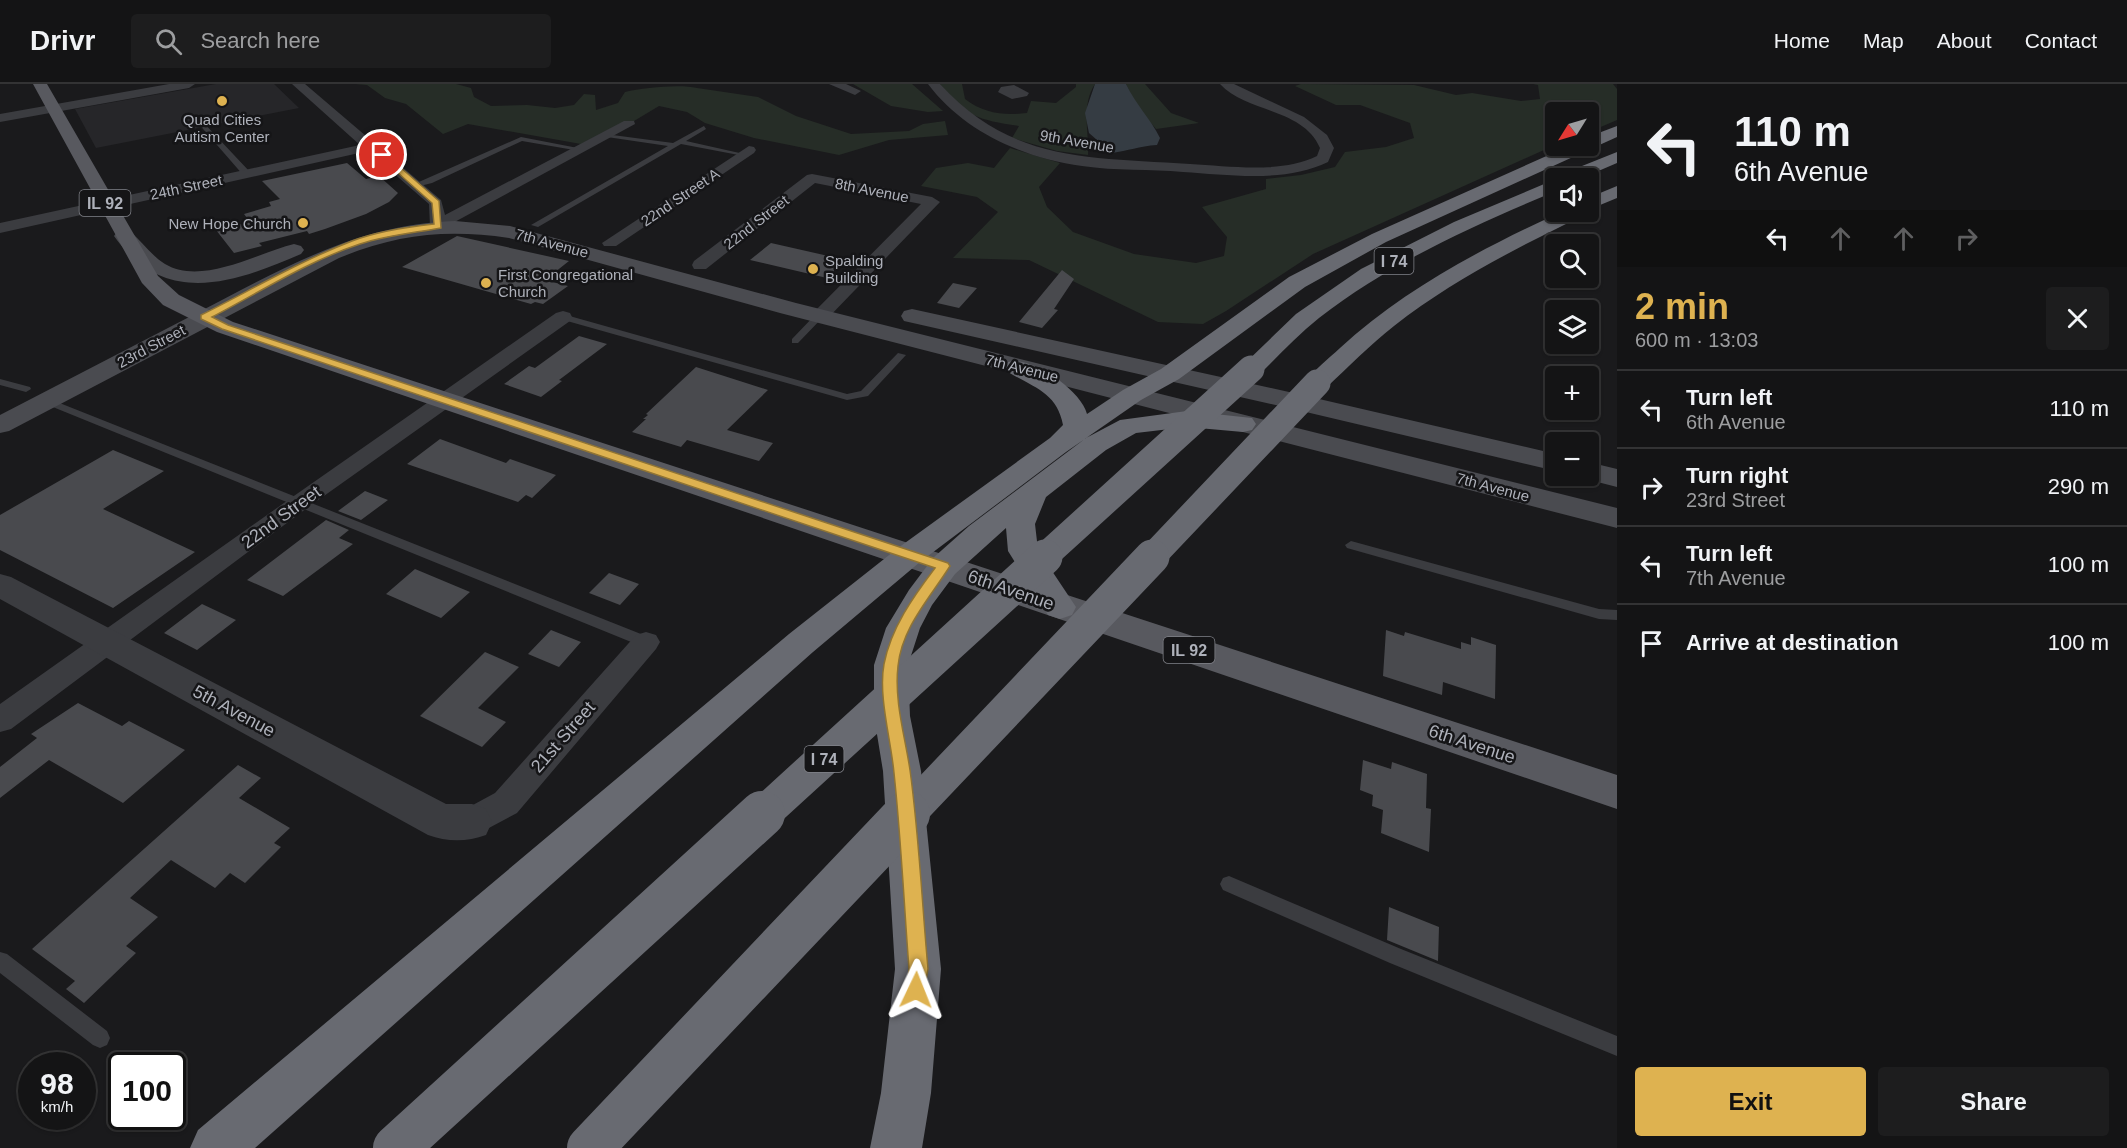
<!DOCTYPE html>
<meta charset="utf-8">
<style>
:root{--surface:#141415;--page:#1d1d1e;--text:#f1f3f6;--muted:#9d9ea0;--line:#333334;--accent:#deb250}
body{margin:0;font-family:Arial,sans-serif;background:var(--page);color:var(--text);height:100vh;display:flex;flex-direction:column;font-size:22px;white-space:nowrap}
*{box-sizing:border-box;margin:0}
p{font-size:20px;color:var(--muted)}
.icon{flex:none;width:33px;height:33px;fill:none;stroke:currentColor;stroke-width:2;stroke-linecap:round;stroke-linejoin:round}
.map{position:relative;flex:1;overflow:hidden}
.side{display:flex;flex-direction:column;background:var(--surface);width:510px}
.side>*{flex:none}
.top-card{background:#141415;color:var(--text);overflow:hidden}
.needle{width:39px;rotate:233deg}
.fabs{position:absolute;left:1545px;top:18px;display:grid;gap:12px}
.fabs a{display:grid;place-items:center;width:54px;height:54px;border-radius:6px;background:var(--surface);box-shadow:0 2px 4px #0004,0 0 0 2px var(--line);font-size:30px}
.speed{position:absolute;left:18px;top:968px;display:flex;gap:12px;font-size:30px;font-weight:700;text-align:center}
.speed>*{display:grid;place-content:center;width:78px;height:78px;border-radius:50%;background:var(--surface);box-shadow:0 2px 4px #0004,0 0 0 2px var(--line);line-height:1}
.speed small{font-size:15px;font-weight:400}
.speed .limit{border:3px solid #111;border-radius:9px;background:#fff;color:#111}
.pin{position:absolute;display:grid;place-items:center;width:51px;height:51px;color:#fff;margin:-26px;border:3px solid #fff;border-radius:50%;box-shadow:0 2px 6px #0007}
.me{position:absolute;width:66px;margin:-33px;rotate:2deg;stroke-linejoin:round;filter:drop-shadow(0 0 4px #0008)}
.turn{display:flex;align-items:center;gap:21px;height:126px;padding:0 18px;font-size:27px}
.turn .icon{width:78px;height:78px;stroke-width:2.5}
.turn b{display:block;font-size:42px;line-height:51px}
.lanes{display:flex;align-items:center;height:57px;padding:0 18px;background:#0003;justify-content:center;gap:30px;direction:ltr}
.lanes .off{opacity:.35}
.round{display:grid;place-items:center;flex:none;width:63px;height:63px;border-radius:6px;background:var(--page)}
.headline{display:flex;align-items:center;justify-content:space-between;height:102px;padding:0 18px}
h1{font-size:36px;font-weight:800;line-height:45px;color:var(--accent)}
.action{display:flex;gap:12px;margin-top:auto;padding:12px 18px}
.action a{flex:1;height:69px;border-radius:6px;background:var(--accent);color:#111;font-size:24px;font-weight:800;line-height:69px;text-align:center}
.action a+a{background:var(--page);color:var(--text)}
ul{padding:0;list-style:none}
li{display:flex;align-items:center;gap:18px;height:78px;padding:0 18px;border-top:2px solid var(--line)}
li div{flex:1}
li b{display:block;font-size:22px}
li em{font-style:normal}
header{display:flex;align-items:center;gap:36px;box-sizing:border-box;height:84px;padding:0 30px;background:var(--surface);border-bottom:2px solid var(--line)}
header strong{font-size:28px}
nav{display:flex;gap:33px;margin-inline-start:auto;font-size:21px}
.search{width:420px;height:54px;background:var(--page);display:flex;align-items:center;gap:15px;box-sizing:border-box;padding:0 21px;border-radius:6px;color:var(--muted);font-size:22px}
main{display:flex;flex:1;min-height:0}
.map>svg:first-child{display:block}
.built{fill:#262629}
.green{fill:#262d27}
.water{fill:#353c43}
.building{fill:#494a4e}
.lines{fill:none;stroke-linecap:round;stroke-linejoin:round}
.service{fill:#3b3c40;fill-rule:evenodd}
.minor{fill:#3b3c40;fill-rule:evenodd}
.tertiary{fill:#3b3c40;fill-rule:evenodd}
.secondary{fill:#4a4b50;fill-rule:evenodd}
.primary{fill:#58595f;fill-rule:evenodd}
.motorway{fill:#686a71;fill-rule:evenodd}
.motorway-bridge-far2{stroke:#686a71;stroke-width:27}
.motorway-bridge-far1{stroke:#686a71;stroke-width:35}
.motorway-bridge{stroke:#686a71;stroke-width:46}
.route{fill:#deb250;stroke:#907434;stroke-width:1.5}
.poi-dot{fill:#deb250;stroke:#151517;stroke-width:2}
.labels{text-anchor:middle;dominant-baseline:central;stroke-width:5;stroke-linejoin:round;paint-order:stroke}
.far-poi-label{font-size:15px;fill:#aeb1ba;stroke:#151517;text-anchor:start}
.far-street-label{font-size:15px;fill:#aeb1ba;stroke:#151517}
.shield{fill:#151517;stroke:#808289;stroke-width:1.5}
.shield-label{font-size:16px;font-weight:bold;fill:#aeb1ba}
.street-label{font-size:18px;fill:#aeb1ba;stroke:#151517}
</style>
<header>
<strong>Drivr</strong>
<div class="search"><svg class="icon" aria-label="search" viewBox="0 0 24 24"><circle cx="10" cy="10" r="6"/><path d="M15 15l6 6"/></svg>Search here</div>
<nav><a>Home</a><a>Map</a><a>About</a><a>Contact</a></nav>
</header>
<main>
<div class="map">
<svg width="1617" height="1064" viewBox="0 0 1617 1064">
<rect width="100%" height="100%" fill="#1a1a1c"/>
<path class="built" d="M216 0H274L299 24 96 64 75 25Z"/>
<path class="green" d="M355 0H456L471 4 474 13 491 22 527 21 555 24 574 21 584 10 595 11 596 26 618 19 625 8C644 4 679 0 697 4L758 13 796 32 851 50 909 47 923 40 945 37 948 51 889 56 839 71 754 54 705 39 687 28 659 22 634 37 622 39 581 60 468 40 443 50 406 20 385 14 367 1Z
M853 0H912L943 27 928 28 891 22Z
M940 0H962L965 15C983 29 1004 32 1027 29L1031 17 1056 19 1076 3V0H1095C1081 21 1089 47 1088 71L1057 67 1012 54 1019 42C979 36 966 33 940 0Z
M1126 0H1145L1171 29 1199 39 1156 45 1136 21Z
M1301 0 1414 1 1456 11 1472 9 1521 17 1540 15 1538 1 1533 0H1613L1617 5V36L1589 48 1588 28H1556L1555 61 1313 170 1226 227 1203 240 1158 238 1029 176 953 174 998 128 977 113 921 102 936 84 968 79 994 84 1010 64 1060 79 1039 103 1047 123 1073 148 1134 170 1196 179 1224 172 1227 153 1202 123 1266 105V95L1301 91 1335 83 1345 68 1386 63 1414 54 1410 39 1360 21H1336L1295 2Z"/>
<path class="water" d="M1095 0H1126C1136 21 1150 34 1160 54L1157 61C1139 62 1128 67 1112 69L1089 49 1085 29Z"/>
<path class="building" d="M347 79 366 95 379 92 398 109 389 118 366 130 325 145 309 150 307 147 259 159 262 162 234 169 216 146 250 138 244 130 271 122 269 118 280 115 262 97Z
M457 152 569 177 545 196 568 202 543 220 535 218 531 220 402 183Z
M771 159 846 176 827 194 750 176Z
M1062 186 1074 195 1054 225 1058 226 1042 244 1019 238Z
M953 199 977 204 959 224 937 219Z
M579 252 607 260 559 296 562 297 541 313 504 300 529 282 535 284Z
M696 283 768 306 727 346 773 359 759 377 687 356 681 363 632 348 646 335H643L648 331 646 330Z
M440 355 506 379 510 375 556 391 532 414 526 411 518 418 407 380Z
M113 366 164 387 103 425 195 468 113 524 0 466V431Z
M365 407 388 416 361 436 338 427Z
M326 436 349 446 339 454 353 460 283 512 247 496Z
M415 485 470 508 441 534 386 510Z
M609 489 639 500 620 521 589 509Z
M202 520 236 536 197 566 164 549Z
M551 546 581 558 559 583 528 570Z
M1386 546 1404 552 1405 548 1461 565V558L1471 561V553L1496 561 1495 615 1443 598 1442 611 1383 592Z
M485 568 519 583 478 624 506 638 482 663 420 632Z
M78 619 122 642 129 637 185 666 123 719 49 676 0 714V683L37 654 31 650Z
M1363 676 1391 685 1392 678 1427 690 1426 724 1431 725 1429 768 1381 749 1383 726 1372 722 1373 711 1360 706Z
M238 681 261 694 239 714 290 744 274 759 281 763 245 799 230 789 215 804 171 776 130 814 158 833 126 862 136 869 84 919 66 905 75 897 32 865Z
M1389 823 1439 843 1438 877 1387 856Z"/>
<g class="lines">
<path class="service" d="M197 36H201L250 88V92H244L197 38Z
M704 42 706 45 686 57 744 70V72L681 60 538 143 531 141 668 62 607 53 605 50 673 59Z
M521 53 583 65 580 67 522 57 432 99 416 103 412 101Z
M816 230 824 232 798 259H792V255Z
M560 231H566L847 310 861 307 898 269 906 271 868 312 847 316 560 235Z
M0 295 30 303 31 305 26 308 0 301Z
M47 314 651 554 653 558 651 562H641L43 319 42 317Z
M1351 457 1599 525 1617 526V536L1599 535 1347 464 1345 461Z
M1229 792 1401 865 1617 952V972L1390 879 1223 806 1220 800 1223 794Z
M0 868 7 870 107 947 110 954 107 961 100 964 93 961 0 889Z"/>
<path class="minor" d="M169 0H195L189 4 0 38V30Z
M292 0H305L441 116 445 131 624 37H634L635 40 438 147 430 142 429 120 368 67 0 149V139L360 61Z
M829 0H846L861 7 855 11Z
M928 0H940C1013 80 1092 73 1190 80 1230 82 1280 90 1317 72L1320 64C1303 24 1247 29 1220 0H1234L1304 33 1327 51 1334 64 1328 78C1285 99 1230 91 1183 88 1150 85 1116 87 1082 82 1024 74 964 48 928 0Z
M1014 1 1029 9 1027 12 1012 15 998 8 1001 3Z
M749 62 754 63 756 66 754 69 616 162H604L602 159Z
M812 90 932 113 940 118 826 236H812L810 232 921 120 815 99 706 185H694L692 181 694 177 807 91Z
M563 227 570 229 572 233 570 237 307 424 11 645 0 648V620L291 414 556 229Z
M646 548 656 551 660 558 656 565 517 729 472 753 460 748 456 738 460 728 495 709 636 551Z"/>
<path class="tertiary" d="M0 490 11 493 446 720H472L486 725 492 738 486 751C467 758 447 758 428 751L0 515Z"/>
<path class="secondary" d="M455 137 510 142 796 219 1617 424V444L780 229 509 154C446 145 398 150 339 174L9 347 0 349V331C65 297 130 264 195 230 281 186 356 140 455 137Z
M124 146 131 148C142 158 152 172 165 180 202 202 257 169 294 160L301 162 304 166 301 170C234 199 164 224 114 152L117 148Z
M912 225 1289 308 1556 370V387L1289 324 904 237 901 232 904 227Z
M1588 378 1617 385V403L1578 393 1577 392H1588Z"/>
<path class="primary" d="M33 0H47L158 192 179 211 233 238 1617 691V725L217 248 163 221 142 199Z"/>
<path class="motorway" d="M1617 42V53L1386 158 1305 203 1179 295 1141 316 1066 368 920 478 813 568 255 1064H190L198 1046 789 550 898 464 1050 354 1063 341C1057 309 1035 304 1008 288L1005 283 1008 278C1031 272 1081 306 1087 330L1123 306 1161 285 1289 193 1372 150 1569 62H1588V53Z
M1617 68V79L1582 94H1559L1562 90Z
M1556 95V107C1473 142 1391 178 1319 234 1298 251 1279 271 1260 290L1251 292 1242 290 1239 285 1296 230 1361 185 1454 138Z
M1617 102V114L1588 126V114Z
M1561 128H1584L1582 132C1517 164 1451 197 1394 242 1370 261 1348 283 1326 304L1317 306 1308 304 1305 299C1314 286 1328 275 1340 264 1404 205 1483 164 1561 128Z
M1187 327 1252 334 1256 340 1252 346 1243 348 1187 343 1136 349 1106 366 1046 413 1035 440 1038 466 1076 523 1072 531 1060 535 1048 531 1008 467 1006 444 955 490 932 521 920 544 908 581 910 632 921 687 941 885 931 1009 922 1064H870L881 1009 895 885 883 687 874 632V581L886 544 909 506 933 474 969 442 1086 354 1120 336Z"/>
<path class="motorway-bridge-far2" d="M1043 474 1251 285
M1151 474 1317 299"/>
<path class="motorway-bridge-far1" d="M761 732 1045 473
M906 732 1152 473"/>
<path class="motorway-bridge" d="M396 1064 762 730
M590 1064 907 730"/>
</g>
<path class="route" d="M380 70H385L439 117 441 144C413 149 387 151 360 160 308 177 260 208 212 233L228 241 948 479 950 482C930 514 902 543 898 582 894 617 905 652 910 686 919 751 922 819 928 885L923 912 916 915 909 912 907 906 909 885C904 820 901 754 894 689 891 656 878 612 884 580 891 544 913 513 935 484L222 245 201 235V231C251 206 300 177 352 157 378 147 406 143 434 140L432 119 380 73Z"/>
<g class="poi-dot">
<circle cx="222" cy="17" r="6"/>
<circle cx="303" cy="139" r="6"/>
<circle cx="813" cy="185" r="6"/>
<circle cx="486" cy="199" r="6"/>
</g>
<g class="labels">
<g class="far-poi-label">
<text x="222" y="35" text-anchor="middle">Quad Cities<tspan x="222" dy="17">Autism Center</tspan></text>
<text x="291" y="139" text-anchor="end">New Hope Church</text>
<text x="825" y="176">Spalding<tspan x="825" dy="17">Building</tspan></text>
<text x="498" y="190">First Congregational<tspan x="498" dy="17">Church</tspan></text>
</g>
<g class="far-street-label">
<text transform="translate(1077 57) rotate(10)">9th Avenue</text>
<text transform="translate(186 103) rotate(-12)">24th Street</text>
<text transform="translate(872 106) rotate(11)">8th Avenue</text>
<text transform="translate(680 113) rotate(-34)">22nd Street A</text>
<text transform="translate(756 138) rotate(-38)">22nd Street</text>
<text transform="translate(552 159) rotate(15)">7th Avenue</text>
<text transform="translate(151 262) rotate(-28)">23rd Street</text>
<text transform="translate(1022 284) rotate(14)">7th Avenue</text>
<text transform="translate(1493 403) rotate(15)">7th Avenue</text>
</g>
<g class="shield">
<rect x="79.5" y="106" width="51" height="26" rx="4.5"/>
<rect x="1374.5" y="164" width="39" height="26" rx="4.5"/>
<rect x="1163.5" y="553" width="51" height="26" rx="4.5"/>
<rect x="804.5" y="662" width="39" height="26" rx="4.5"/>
</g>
<g class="shield-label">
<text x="105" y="119">IL 92</text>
<text x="1394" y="177">I 74</text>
<text x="1189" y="566">IL 92</text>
<text x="824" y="675">I 74</text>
</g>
<g class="street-label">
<text transform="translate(281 433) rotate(-36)">22nd Street</text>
<text transform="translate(1011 506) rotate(19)">6th Avenue</text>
<text transform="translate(234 627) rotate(28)">5th Avenue</text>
<text transform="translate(563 653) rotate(-49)">21st Street</text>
<text transform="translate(1472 660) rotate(18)">6th Avenue</text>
</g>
</g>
</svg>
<div class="fabs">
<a><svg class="needle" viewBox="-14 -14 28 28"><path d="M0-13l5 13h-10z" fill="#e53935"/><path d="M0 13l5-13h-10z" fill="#9d9ea0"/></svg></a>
<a><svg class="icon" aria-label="sound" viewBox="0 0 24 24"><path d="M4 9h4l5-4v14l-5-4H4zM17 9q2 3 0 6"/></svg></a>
<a><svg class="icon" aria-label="search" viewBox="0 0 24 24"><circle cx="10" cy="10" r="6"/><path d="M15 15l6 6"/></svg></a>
<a><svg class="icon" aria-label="layers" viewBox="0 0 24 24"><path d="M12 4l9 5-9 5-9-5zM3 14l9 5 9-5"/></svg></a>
<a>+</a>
<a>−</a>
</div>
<div class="speed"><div>98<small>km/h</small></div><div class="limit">100</div></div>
<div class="pin" style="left:382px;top:71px;background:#d93025"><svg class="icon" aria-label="arrive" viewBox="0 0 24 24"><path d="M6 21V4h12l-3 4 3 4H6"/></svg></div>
<svg class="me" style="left:916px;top:906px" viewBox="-20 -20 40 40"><path d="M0-17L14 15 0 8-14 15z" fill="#deb250" stroke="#fff" stroke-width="4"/></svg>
</div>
<section class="side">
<div class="top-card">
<div class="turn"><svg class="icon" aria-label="left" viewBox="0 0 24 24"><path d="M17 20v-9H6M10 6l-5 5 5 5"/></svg><div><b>110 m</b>6th Avenue</div></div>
<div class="lanes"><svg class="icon" aria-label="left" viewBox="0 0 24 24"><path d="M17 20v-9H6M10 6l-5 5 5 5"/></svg><svg class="icon off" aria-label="ahead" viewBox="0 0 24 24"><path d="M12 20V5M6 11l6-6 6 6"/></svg><svg class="icon off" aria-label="ahead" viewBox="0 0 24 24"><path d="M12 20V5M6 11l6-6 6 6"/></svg><svg class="icon off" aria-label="right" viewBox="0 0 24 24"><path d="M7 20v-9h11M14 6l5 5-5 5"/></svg></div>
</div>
<div class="headline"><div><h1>2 min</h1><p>600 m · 13:03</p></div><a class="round"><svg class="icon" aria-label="close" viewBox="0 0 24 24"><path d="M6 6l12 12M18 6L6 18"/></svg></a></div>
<ul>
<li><svg class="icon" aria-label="left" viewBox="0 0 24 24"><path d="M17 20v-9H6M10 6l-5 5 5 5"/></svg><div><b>Turn left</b><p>6th Avenue</p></div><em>110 m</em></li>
<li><svg class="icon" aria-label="right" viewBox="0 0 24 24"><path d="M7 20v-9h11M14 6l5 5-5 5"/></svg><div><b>Turn right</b><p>23rd Street</p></div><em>290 m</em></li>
<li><svg class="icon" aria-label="left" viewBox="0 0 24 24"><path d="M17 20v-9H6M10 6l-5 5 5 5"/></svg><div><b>Turn left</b><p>7th Avenue</p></div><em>100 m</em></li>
<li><svg class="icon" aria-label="arrive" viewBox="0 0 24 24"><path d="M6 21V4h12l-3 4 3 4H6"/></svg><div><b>Arrive at destination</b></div><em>100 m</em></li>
</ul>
<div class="action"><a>Exit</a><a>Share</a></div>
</section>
</main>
